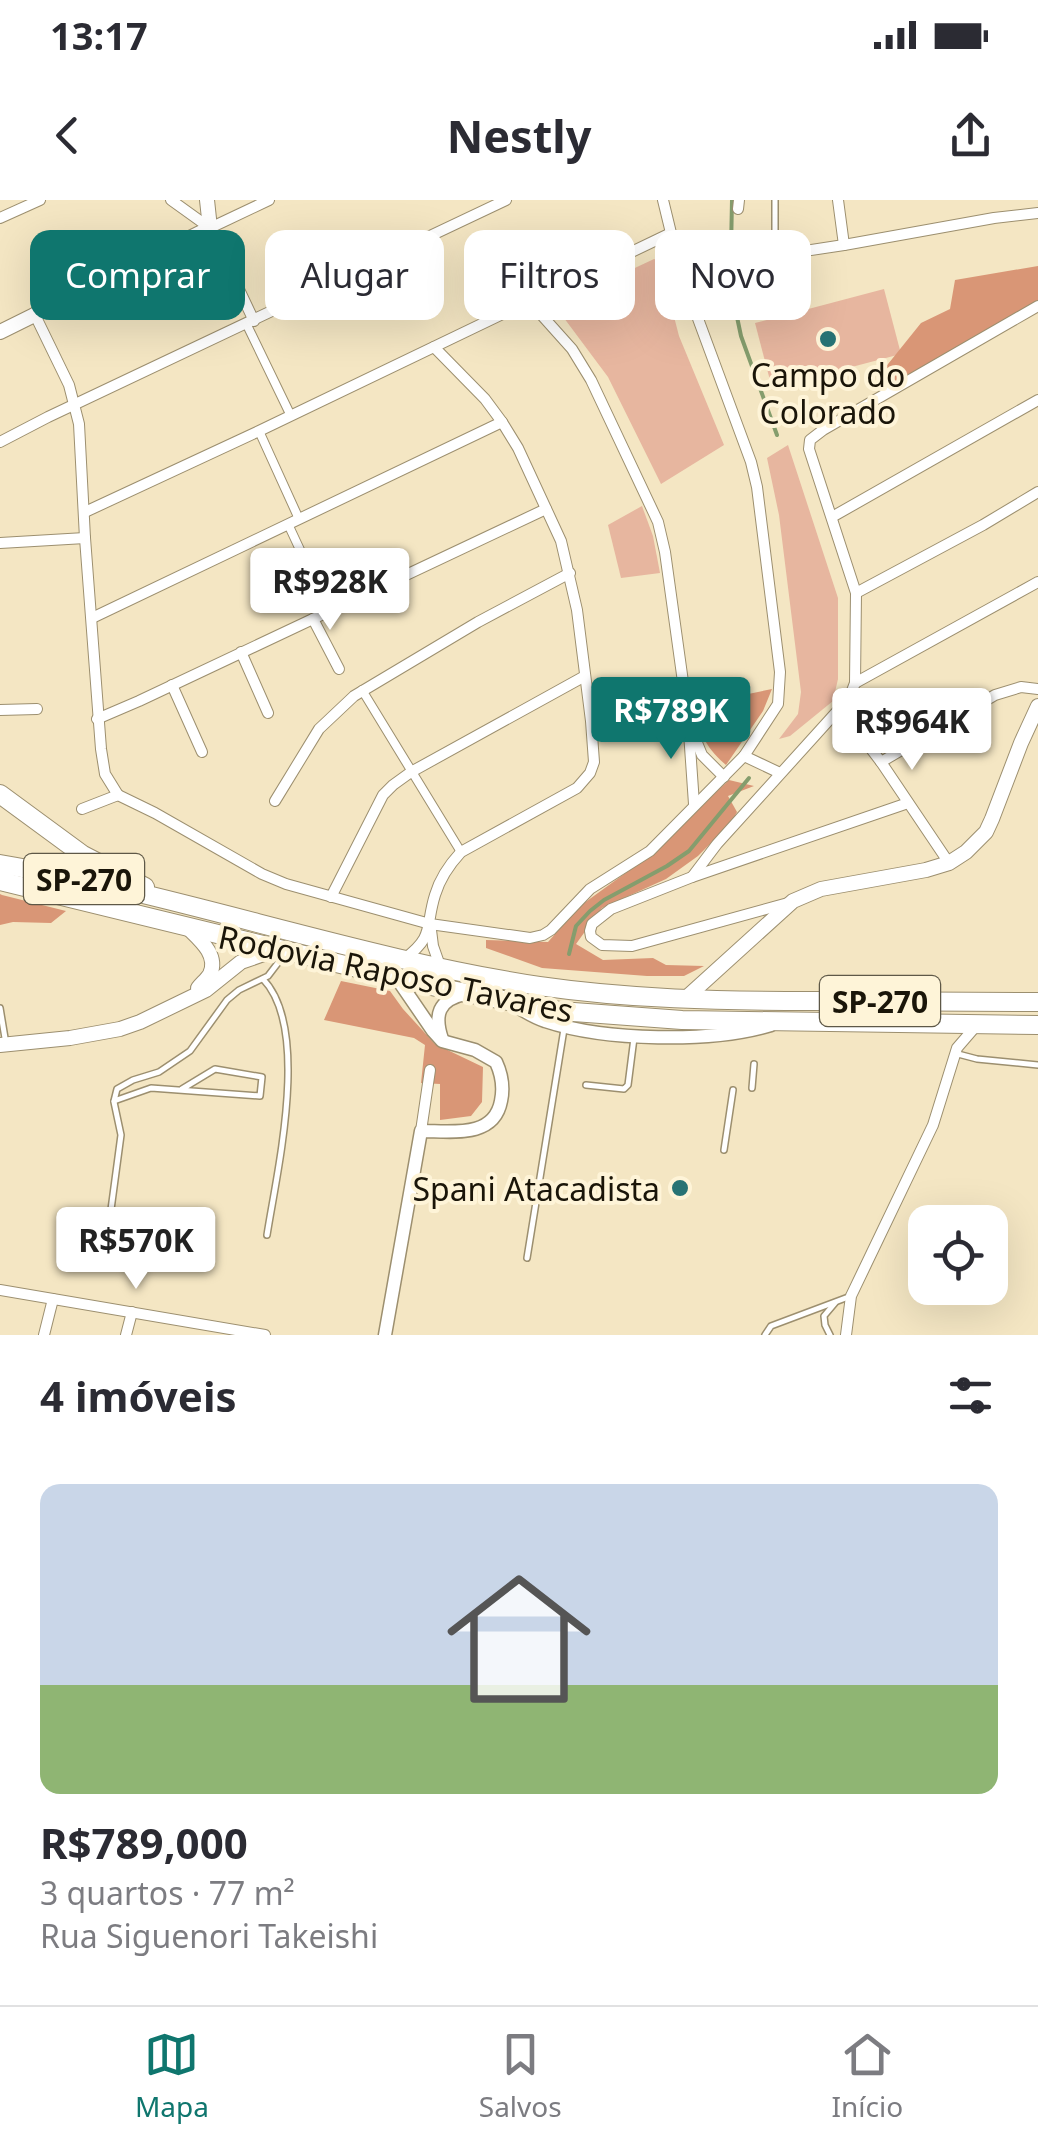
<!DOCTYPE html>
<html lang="pt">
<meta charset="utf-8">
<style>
:root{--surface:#fff;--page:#f2f2f3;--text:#2b2b33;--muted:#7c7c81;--line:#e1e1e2;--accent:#0f766e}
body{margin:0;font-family:"Noto Sans",sans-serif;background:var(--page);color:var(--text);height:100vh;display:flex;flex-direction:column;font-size:38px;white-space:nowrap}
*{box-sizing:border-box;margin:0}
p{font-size:32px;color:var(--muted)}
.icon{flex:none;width:55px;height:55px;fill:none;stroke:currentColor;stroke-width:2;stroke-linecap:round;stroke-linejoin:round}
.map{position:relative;height:1135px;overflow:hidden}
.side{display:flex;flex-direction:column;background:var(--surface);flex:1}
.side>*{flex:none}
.hud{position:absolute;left:30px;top:30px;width:980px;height:90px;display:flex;gap:20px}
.fabs{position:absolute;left:908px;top:1005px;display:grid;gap:20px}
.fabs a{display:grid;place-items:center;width:100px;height:100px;border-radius:20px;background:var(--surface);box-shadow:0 10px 40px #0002;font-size:50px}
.price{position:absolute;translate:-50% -85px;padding:0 22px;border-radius:10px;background:#fff;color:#222;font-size:32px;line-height:65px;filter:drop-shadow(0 2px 5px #0008)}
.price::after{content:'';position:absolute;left:50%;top:60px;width:30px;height:22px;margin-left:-15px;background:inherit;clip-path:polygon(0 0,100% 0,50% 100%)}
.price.selected{background:var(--accent);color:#fff}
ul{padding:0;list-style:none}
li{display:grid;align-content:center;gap:20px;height:530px;padding:0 40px}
li span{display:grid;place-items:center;height:310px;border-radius:20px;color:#555}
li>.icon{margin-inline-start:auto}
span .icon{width:180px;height:180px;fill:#fffc;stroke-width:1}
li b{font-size:42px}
h2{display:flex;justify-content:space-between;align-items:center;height:120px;padding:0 40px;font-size:42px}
.chip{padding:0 35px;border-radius:20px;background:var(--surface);box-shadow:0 10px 40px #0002;font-size:35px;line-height:90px}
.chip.selected{background:var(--accent);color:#fff}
.status{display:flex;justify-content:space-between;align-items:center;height:70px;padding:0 50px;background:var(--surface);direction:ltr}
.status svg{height:28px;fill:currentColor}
header{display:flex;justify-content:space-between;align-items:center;height:130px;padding:0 40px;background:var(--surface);font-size:45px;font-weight:700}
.menu{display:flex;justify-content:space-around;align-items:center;height:140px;border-top:2px solid var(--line);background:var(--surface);font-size:28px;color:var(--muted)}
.menu a{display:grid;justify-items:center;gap:5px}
.menu .selected{color:var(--accent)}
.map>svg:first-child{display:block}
</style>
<div class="status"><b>13:17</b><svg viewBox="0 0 49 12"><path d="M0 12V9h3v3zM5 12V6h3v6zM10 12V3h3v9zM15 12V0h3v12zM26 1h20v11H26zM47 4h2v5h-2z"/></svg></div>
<header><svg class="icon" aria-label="back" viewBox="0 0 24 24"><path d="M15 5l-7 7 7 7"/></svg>Nestly<svg class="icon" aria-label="share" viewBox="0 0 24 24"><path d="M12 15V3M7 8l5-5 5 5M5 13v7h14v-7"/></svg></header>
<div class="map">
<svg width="1038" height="1135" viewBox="0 0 1038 1135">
<rect width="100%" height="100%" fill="#f4e6c3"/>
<g fill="#e7b69f">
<path d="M654 59 660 62 679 136 724 245 661 284 608 177 564 118H561L556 105Z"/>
<path d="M884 89 901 154 772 188 755 123Z"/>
<path d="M788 245 838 398V479L833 501 790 536 779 539 798 514 801 492 779 315 767 258Z"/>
<path d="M642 306 653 336 660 373 621 378 608 325Z"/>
</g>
<g fill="#d99676">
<path d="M1038 66V100L891 186 880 174 921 123 950 109 955 80Z"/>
<path d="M772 489 763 511 726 565C703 545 701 534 695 505Z"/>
<path d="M729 580 754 586 728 596 737 612 731 623 698 656 666 679 602 708 576 744 603 760 653 758 666 765 704 766 684 776H647L542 768 486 748V740L548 742 580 706 638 664Z"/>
<path d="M0 694 2 695 66 711 51 723 13 722 0 725Z"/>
<path d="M341 781 390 791 403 809 435 844 483 867 482 902 471 916 440 920V884L421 883 425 845 414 838 324 820Z"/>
</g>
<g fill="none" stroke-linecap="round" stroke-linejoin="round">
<g stroke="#859d6d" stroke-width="4">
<path d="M731 50 732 0"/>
<path d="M729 79 741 136 777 235"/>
<path d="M569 754 576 726 590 711 604 700 667 666 689 651 749 578"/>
</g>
<defs>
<g id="service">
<path d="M775 0V53"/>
<path d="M263 779C311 829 277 971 267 1035"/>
<path d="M0 808 6 844"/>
<path d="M958 854 977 859 1038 865"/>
<path d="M586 885 624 889 628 885 634 838"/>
<path d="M752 888 754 864"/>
<path d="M182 889 215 869 262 877 260 896 151 888 114 901 117 889 133 880 159 872 190 851 227 800 239 790 268 776 284 755"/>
<path d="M724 950 733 890"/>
<path d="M110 1017 121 935 114 902"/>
<path d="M527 1058 564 829"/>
<path d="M765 1135 771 1126 851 1096"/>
<path d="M830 1135 825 1125 824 1116 835 1103"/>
</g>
<g id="pedestrian">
<path d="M247 125 291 216"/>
<path d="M259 231 299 319"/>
<path d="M288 324 329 412"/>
<path d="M362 490 461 652"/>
</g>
<g id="minor">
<path d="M171 0 210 28 254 121"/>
<path d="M838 0 844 45"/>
<path d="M738 9 739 0"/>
<path d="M0 18 40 0"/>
<path d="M210 28 269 0"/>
<path d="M680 70 844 45 994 18 1038 13"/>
<path d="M529 101 572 149 591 180 658 322 665 352 688 518 694 604"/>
<path d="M34 113 69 185 79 224 85 338 101 549 105 574 118 595"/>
<path d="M0 242 48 217 506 0"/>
<path d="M85 312 259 231 671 33"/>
<path d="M832 317 1038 200"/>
<path d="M0 343 85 338"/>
<path d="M856 393 983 325 1038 292"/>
<path d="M92 418 502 222"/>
<path d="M313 419 339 469"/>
<path d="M241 452 268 513"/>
<path d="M855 483 1038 382"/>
<path d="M172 485 202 552"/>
<path d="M840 508 881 562 949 663"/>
<path d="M0 510 37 509"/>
<path d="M97 519 139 501 546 309"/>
<path d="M693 533 702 555 724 577"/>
<path d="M744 556 780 573"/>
<path d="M881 562 995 495 1021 487 1038 489"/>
<path d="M275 601 319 529 354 496 478 422 570 373"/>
<path d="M82 609 118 595 155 613 262 674 286 684 430 724 530 738 543 735 551 730 590 689 650 651 744 556 778 504 780 472 757 287 751 262 680 70 663 0"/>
<path d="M692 677 717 644 840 508 850 496 855 483 856 393 809 249 810 240 823 230 1038 106"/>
<path d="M331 697 383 595 393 585 411 572 585 476"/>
<path d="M788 703 632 746 602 745 591 737 590 731 592 724 611 709 692 677 908 603"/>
<path d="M431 730 433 746 440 766"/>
<path d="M404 759C435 736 425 727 435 695 440 678 449 665 461 652L577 588 590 573 594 562 591 521 577 410 561 341 518 248 502 222 485 199 434 147"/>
<path d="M421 931 430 870"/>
<path d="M0 1090 265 1135"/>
<path d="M44 1135 53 1099"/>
<path d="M126 1135 132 1112"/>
<path d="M846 1135 851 1096 933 925 957 848 976 826"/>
</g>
<g id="tertiary">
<path d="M517 807C526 812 535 818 545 821 605 841 711 843 771 825"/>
<path d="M442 839C434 815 438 800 465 794"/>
<path d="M385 1135 421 931C450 931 494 939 501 901 504 887 502 875 496 862L475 850 442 841 433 831 396 777"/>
</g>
<g id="secondary">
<path d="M0 132 210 28 207 0"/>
<path d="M188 728C199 739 219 755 210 774 207 779 202 783 198 788"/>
<path d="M686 798 793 701 821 689 926 670 949 663 966 652 986 632 992 619 1021 543 1038 506"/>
<path d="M0 845 70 838 120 829 140 822 206 790 241 762 278 749"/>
</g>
<g id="motorway">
<path d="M0 594 83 655 145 687"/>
<path d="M0 664C182 695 357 758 539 786 629 799 720 801 811 801 887 801 962 802 1038 802"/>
<path d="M0 681 431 786 560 811 682 820 1038 825"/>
</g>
</defs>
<use href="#service" stroke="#9c8f6f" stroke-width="8"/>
<use href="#pedestrian" stroke="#9c8f6f" stroke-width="10"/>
<use href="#minor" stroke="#9c8f6f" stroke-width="12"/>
<use href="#tertiary" stroke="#9c8f6f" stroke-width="15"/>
<use href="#secondary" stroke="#9c8f6f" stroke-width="16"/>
<use href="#motorway" stroke="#9c8f6f" stroke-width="20"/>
<use href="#service" stroke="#fff" stroke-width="5"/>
<use href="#pedestrian" stroke="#fff" stroke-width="8"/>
<use href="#minor" stroke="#fff" stroke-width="10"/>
<use href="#tertiary" stroke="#fff" stroke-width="12"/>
<use href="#secondary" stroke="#fff" stroke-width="14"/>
<use href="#motorway" stroke="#fff" stroke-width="18"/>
</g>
<g fill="#287374" stroke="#fef4d8" stroke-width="4">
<circle cx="828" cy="139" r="10"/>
<circle cx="680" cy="988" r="10"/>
</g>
<g text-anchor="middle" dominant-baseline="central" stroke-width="8" stroke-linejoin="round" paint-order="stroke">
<g fill="#fef4d8" stroke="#5e5847" stroke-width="2.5">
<rect x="24" y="654" width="120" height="50" rx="8"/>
<rect x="820" y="776" width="120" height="50" rx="8"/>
</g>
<g font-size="30" font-weight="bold" fill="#1a1509">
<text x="84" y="679">SP-270</text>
<text x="880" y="801">SP-270</text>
</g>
<g font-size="32" fill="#1a1509" stroke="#fef4d8">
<text x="828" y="174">Campo do<tspan x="828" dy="37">Colorado</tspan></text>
<text x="660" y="988" text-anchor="end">Spani Atacadista</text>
</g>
<g font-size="32" fill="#1a1509" stroke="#fef4d8">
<text transform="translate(396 773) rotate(12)">Rodovia Raposo Tavares</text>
</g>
</g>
</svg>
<div class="fabs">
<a><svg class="icon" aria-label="locate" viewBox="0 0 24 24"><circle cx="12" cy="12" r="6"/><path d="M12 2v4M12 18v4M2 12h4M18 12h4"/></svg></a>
</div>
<b class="price" style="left:330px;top:433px">R$928K</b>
<b class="price selected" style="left:671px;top:562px">R$789K</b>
<b class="price" style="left:912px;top:573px">R$964K</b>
<b class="price" style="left:136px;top:1092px">R$570K</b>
<div class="hud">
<a class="chip selected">Comprar</a>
<a class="chip">Alugar</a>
<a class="chip">Filtros</a>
<a class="chip">Novo</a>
</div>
</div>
<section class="side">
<h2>4 imóveis<svg class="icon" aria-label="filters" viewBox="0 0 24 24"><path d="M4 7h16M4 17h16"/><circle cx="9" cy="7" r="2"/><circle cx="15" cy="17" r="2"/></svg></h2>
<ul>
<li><span style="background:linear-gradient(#c9d6e8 65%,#8fb573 0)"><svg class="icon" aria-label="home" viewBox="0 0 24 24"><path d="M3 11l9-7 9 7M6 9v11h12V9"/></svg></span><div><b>R$789,000</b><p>3 quartos · 77 m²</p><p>Rua Siguenori Takeishi</p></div></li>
</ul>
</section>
<nav class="menu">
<a class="selected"><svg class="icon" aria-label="map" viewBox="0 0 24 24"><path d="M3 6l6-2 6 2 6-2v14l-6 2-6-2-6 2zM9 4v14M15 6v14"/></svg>Mapa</a>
<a><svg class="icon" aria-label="saved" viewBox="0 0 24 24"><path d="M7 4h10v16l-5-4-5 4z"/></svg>Salvos</a>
<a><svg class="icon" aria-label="home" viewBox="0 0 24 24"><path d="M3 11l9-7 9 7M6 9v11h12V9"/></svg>Início</a>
</nav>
